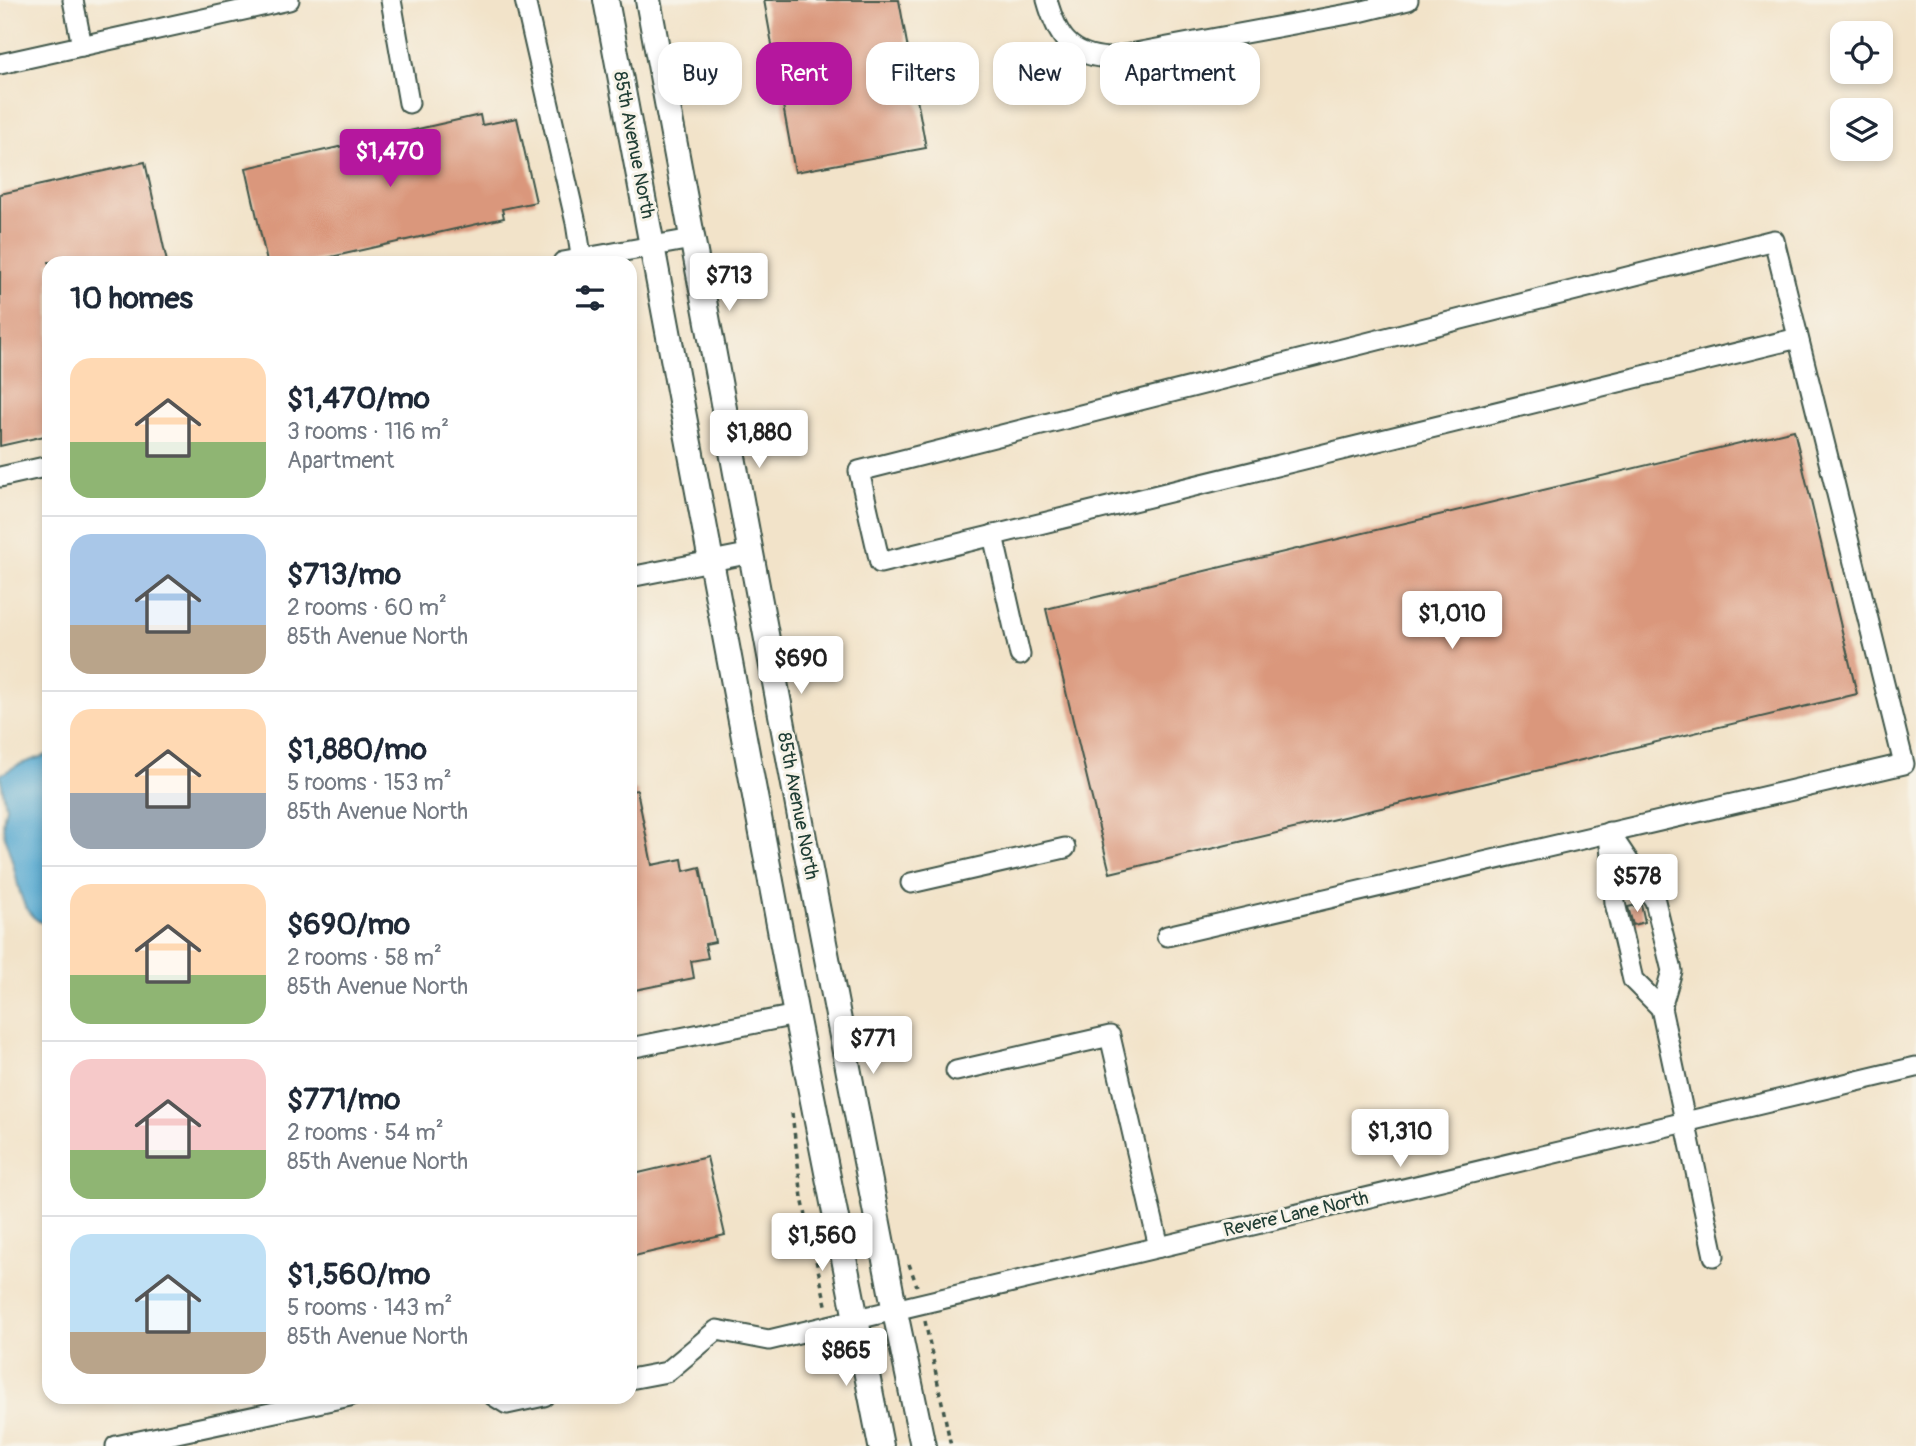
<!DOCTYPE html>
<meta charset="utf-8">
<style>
:root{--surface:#fff;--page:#f6f6f7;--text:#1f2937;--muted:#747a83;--line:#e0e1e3;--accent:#b5179e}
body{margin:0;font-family:Pangolin,sans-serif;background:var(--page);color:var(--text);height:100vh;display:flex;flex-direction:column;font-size:26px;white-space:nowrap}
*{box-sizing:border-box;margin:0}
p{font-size:23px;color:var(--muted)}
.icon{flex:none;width:38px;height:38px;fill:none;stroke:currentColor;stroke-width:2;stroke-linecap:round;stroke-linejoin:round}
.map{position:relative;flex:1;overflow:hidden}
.panel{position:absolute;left:42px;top:256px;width:595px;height:1148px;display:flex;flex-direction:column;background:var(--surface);border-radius:21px;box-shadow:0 4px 10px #0003}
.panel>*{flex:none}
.banner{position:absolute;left:658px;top:42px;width:665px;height:63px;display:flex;gap:14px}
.buttons{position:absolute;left:1830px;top:21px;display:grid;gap:14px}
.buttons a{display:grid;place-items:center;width:63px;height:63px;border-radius:14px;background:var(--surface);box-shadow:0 4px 10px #0003;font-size:35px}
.price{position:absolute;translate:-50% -60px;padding:0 16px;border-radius:7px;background:#fff;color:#222;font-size:23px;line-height:46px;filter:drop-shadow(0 2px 4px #0008)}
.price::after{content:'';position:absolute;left:50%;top:42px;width:21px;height:16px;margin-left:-10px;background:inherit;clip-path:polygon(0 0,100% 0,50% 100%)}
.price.current{background:var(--accent);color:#fff}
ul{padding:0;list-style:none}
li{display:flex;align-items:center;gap:21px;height:175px;padding:0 28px}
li+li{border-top:2px solid var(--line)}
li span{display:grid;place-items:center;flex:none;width:196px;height:140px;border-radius:21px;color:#555}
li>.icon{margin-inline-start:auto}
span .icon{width:84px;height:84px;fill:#fffc;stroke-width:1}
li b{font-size:30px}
h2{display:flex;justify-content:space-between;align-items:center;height:84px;padding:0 28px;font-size:30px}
.tag{padding:0 24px;border-radius:21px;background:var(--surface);box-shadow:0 4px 10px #0003;font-size:24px;line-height:63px}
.tag.current{background:var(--accent);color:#fff}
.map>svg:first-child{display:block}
</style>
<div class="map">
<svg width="1916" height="1446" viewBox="0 0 1916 1446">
<rect width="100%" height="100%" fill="#f7f3e8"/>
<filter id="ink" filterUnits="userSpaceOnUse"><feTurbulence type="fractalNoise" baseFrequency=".0143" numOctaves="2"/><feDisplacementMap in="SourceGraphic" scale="14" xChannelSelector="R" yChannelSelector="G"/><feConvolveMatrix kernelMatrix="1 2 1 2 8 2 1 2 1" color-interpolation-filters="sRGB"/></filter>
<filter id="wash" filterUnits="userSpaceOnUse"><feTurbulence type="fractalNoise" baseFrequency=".00686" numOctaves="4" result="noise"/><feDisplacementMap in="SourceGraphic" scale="28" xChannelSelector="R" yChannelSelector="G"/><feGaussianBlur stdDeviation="1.57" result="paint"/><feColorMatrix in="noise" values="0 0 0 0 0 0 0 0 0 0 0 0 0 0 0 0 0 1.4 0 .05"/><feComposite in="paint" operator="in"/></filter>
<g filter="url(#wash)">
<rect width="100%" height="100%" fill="#f2e3c9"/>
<path fill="#54a8d0" stroke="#3a7282" stroke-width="2" d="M49 754V925C18 918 19 881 11 857 5 837 0 829 6 807L0 775 18 765Z"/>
<g id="blocks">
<g fill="#da977c">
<path d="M764 0H899L926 148 795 172Z"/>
<path d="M480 115 482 125 517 118 536 202 502 209 504 218 309 262H267L246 168Z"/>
<path d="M145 162 167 262H49V435L0 446V194Z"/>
<path d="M1794 430 1857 694 1110 873 1046 609Z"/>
<path d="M637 790 652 865 682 859 684 871 700 867 715 942 705 944 708 958 691 961 694 978 630 991V791Z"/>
<path d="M1641 904 1645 922 1633 925 1628 907Z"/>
<path d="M707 1157 725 1235 630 1257V1175Z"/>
</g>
</g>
</g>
<g filter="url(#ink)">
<use href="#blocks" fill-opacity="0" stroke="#3f564a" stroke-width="2"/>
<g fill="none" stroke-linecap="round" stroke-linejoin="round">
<defs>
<g id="minor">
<path d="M73 0 82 46"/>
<path d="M391 0 409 103"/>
<path d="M525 0 576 223 582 262"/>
<path d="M1047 0C1057 36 1069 55 1108 58L1359 12 1408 0"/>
<path d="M0 64 289 0"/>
<path d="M563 262 692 239"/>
<path d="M0 477 49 466"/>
<path d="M993 535 1020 655"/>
<path d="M630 577 752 553"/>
<path d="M1609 832 1655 901 1672 971 1661 1008 1714 1256"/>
<path d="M1609 834 1615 903 1633 980 1661 1008"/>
<path d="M911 883 1065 848"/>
<path d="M1167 936 1904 764 1774 240 859 471 880 563 1798 338"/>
<path d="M630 1048 796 1015"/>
<path d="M956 1071 1110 1036 1159 1247"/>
<path d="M630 1379 667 1372 717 1330 769 1340 1916 1067"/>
<path d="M494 1396 507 1404 544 1396"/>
<path d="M116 1446 350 1396"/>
</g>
<g id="major">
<path d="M606 0 796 1015 881 1446"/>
<path d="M648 0 806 849 895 1312 923 1446"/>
</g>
</defs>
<use href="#minor" stroke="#3f564a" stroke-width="23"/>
<use href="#major" stroke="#3f564a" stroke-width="28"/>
<g stroke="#3f564a" stroke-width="3.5" stroke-dasharray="5 5" stroke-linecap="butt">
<path d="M792 1113 802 1198 827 1309"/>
<path d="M909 1264 917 1286"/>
<path d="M925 1321 951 1446"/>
</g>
<use href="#minor" stroke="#fff" stroke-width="19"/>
<use href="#major" stroke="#fff" stroke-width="24"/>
</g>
</g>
<g text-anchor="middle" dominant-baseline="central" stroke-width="6" stroke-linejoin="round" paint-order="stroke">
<g font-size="19" fill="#1f3d34" stroke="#f7f3e8">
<text transform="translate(634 145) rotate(79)">85th Avenue North</text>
<text transform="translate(798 806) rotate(79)">85th Avenue North</text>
<text transform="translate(1296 1214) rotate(-13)">Revere Lane North</text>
</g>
</g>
</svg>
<div class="buttons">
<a><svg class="icon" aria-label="locate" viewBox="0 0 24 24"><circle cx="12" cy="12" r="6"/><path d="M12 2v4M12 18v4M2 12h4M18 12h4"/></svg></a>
<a><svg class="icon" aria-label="layers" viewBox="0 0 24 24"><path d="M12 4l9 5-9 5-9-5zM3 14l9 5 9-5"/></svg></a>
</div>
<b class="price current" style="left:390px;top:189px">$1,470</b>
<b class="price" style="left:729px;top:313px">$713</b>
<b class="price" style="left:759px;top:470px">$1,880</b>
<b class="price" style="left:1452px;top:651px">$1,010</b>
<b class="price" style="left:801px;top:696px">$690</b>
<b class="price" style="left:1637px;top:914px">$578</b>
<b class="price" style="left:873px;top:1076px">$771</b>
<b class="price" style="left:1400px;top:1169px">$1,310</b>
<b class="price" style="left:822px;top:1273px">$1,560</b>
<b class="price" style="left:846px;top:1388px">$865</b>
<div class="banner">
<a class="tag">Buy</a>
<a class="tag current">Rent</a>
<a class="tag">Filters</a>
<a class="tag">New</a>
<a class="tag">Apartment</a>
</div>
<section class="panel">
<h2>10 homes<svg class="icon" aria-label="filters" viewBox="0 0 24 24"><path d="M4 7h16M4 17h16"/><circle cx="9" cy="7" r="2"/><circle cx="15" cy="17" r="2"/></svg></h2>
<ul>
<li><span style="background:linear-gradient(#ffd9b3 60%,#8fb573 0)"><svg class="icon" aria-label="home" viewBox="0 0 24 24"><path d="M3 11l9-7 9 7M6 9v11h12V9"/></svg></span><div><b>$1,470/mo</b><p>3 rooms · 116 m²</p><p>Apartment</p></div></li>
<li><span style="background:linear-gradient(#a9c7e8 65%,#b9a48a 0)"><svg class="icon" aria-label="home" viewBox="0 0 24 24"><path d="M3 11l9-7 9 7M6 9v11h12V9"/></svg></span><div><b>$713/mo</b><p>2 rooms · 60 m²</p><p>85th Avenue North</p></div></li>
<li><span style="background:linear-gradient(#ffd9b3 60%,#9aa5b1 0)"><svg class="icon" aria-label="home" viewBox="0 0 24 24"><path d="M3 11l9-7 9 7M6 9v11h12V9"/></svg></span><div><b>$1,880/mo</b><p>5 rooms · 153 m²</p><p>85th Avenue North</p></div></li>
<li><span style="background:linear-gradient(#ffd9b3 65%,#8fb573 0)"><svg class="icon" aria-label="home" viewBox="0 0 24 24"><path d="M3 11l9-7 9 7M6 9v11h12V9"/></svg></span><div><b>$690/mo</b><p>2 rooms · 58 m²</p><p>85th Avenue North</p></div></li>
<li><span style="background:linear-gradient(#f6c9c9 65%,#8fb573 0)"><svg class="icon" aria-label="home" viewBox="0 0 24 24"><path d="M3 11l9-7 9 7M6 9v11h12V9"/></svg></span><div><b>$771/mo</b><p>2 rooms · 54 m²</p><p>85th Avenue North</p></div></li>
<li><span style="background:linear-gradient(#bfe0f5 70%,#b9a48a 0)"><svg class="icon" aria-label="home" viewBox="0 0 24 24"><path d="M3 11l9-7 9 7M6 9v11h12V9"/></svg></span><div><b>$1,560/mo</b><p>5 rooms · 143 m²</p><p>85th Avenue North</p></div></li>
</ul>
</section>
</div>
